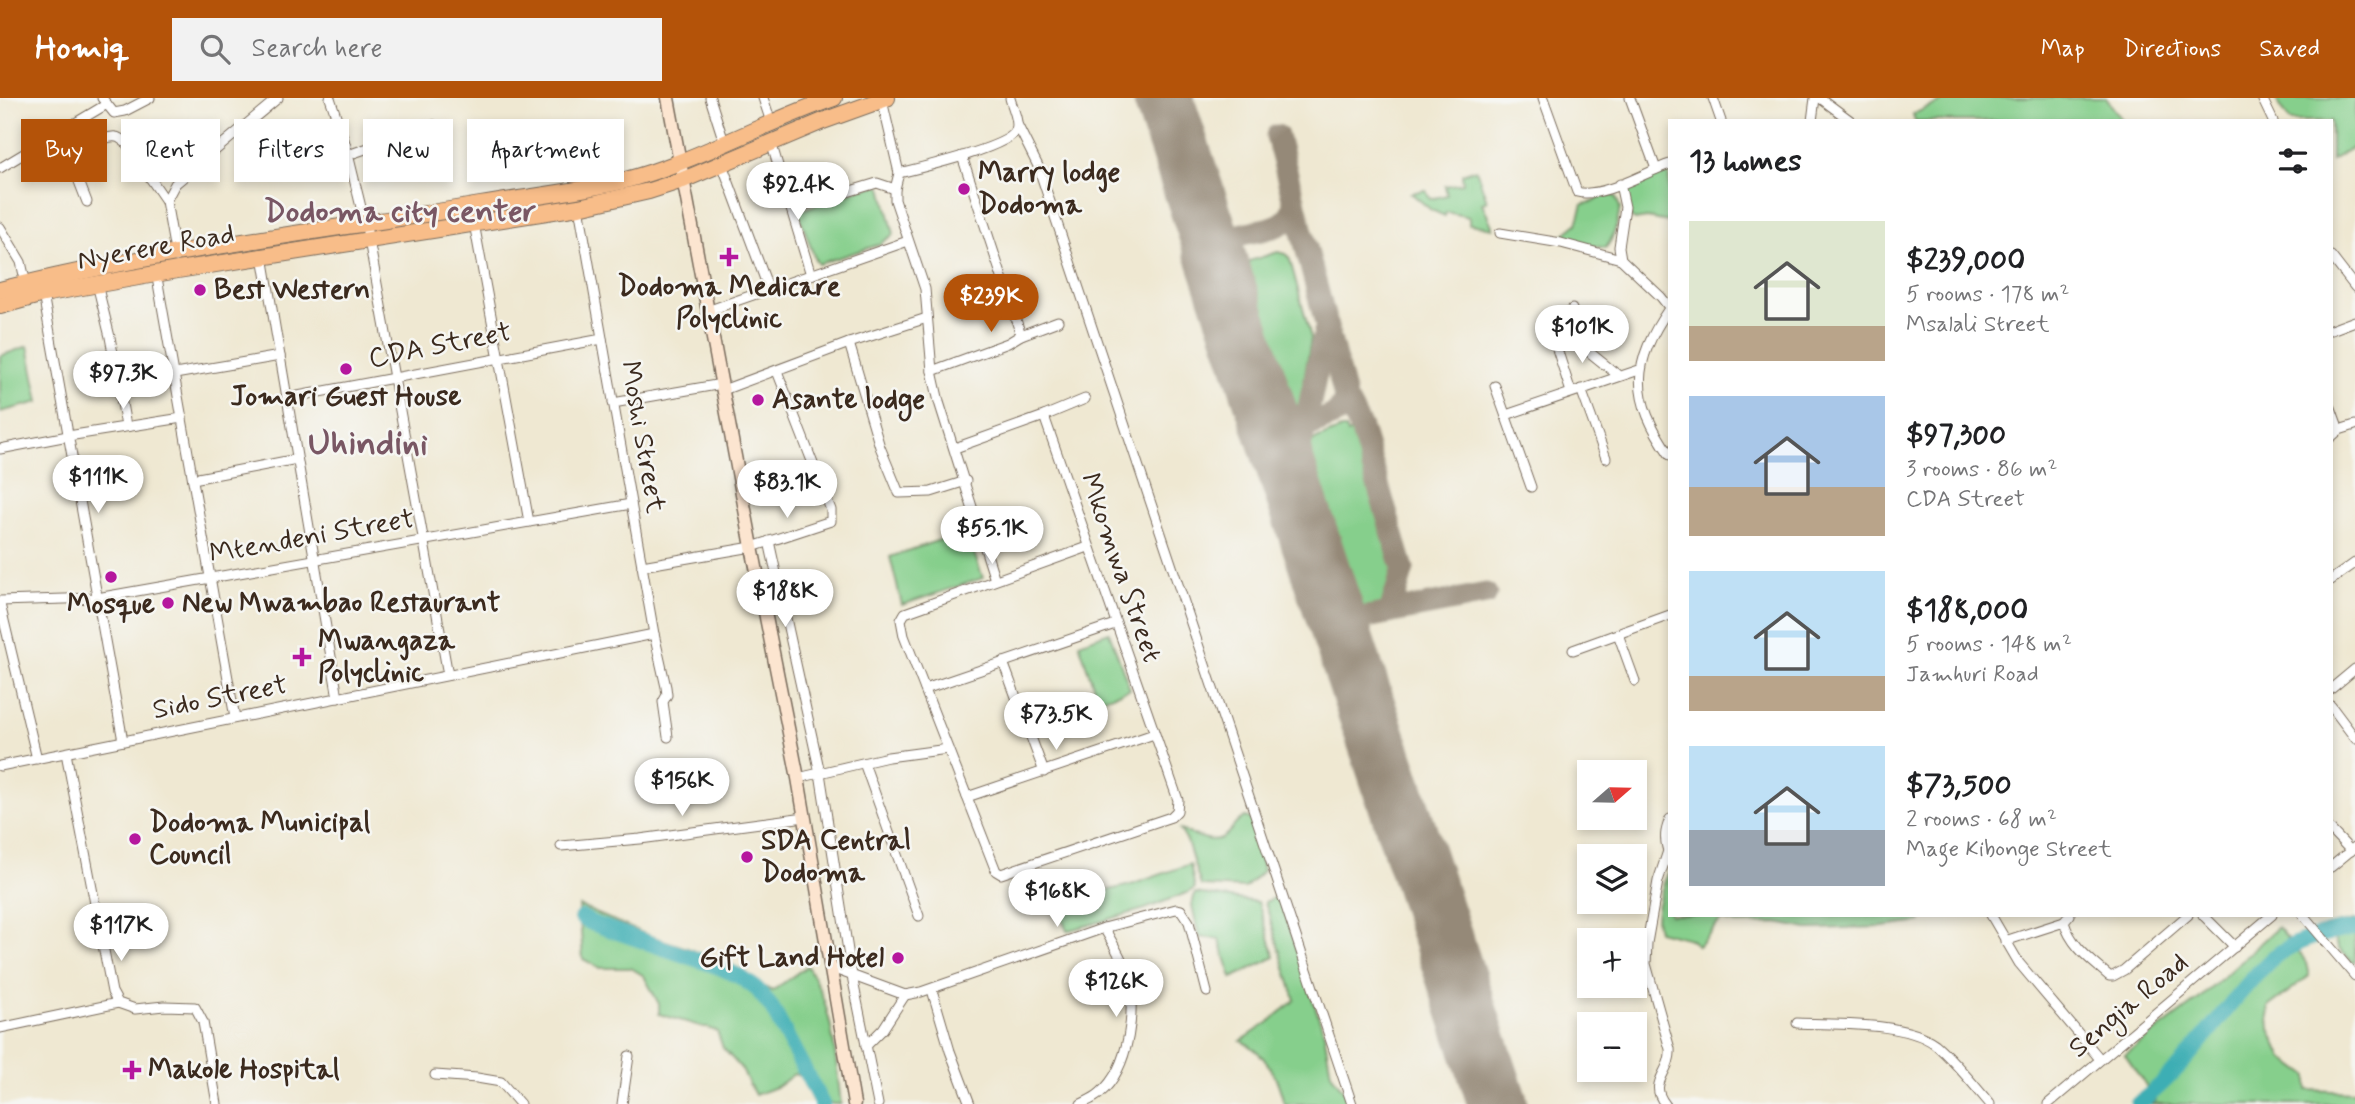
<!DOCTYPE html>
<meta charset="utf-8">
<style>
:root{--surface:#fff;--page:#f2f2f2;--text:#202124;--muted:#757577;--accent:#b45309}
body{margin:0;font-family:Mynerve,sans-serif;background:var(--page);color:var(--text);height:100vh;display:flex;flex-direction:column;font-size:26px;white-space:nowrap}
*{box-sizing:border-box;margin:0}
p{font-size:23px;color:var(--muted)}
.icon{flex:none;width:38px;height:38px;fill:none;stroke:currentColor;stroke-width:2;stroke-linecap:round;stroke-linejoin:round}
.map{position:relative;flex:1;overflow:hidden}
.panel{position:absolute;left:1668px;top:21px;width:665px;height:798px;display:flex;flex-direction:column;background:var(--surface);border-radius:0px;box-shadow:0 4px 10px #0003}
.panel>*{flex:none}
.hud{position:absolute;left:21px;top:21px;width:665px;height:63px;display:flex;gap:14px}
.needle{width:46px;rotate:70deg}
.fabs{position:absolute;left:1577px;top:662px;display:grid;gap:14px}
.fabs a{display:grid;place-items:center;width:70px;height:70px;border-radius:0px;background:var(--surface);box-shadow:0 4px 10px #0003;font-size:35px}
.price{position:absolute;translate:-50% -60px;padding:0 16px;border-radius:24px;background:#fff;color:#222;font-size:23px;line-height:46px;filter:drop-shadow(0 2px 4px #0008)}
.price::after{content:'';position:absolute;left:50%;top:42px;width:21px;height:16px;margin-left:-10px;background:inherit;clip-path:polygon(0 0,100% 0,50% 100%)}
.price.active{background:var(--accent);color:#fff}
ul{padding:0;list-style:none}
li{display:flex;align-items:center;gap:21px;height:175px;padding:0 21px}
li span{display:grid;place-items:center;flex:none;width:196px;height:140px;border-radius:0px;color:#555}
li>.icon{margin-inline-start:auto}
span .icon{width:84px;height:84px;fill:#fffc;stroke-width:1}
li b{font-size:30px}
h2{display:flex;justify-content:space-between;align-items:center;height:84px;padding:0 21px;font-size:30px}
.chip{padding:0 24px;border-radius:0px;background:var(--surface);box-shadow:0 4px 10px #0003;font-size:24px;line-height:63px}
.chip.active{background:var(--accent);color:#fff}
header{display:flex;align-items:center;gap:42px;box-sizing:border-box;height:98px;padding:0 35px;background:var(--accent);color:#fff}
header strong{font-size:33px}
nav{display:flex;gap:38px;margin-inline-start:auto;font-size:24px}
.search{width:490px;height:63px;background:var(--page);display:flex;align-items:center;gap:18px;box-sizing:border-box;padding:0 24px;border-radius:0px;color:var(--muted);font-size:26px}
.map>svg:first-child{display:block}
</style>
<header>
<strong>Homiq</strong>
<div class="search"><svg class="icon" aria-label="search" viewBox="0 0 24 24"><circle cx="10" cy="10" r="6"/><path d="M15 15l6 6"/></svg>Search here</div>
<nav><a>Map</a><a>Directions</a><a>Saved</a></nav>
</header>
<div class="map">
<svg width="2355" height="1006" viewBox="0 0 2355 1006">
<rect width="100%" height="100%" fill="#f6f6f2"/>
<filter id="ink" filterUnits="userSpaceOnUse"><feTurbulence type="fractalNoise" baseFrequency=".0143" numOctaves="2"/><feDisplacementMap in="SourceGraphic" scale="14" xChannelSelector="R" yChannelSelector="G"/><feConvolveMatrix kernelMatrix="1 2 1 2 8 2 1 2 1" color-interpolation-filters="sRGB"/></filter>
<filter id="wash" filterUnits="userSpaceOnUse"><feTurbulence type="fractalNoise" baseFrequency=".00686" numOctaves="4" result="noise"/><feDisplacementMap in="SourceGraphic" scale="28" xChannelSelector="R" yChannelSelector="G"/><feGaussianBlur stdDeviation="1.57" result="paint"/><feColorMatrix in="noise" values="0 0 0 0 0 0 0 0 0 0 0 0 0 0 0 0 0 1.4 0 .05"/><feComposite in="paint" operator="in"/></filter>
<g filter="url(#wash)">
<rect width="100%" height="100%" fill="#efe8d2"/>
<g fill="#86cf8c" stroke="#607c55" stroke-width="2">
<path d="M1950 0H2106L2123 23H1915L1913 16Z"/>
<path d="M2275 0H2355V48L2331 62V23H2290Z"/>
<path d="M1476 71 1487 103 1482 105 1493 130 1469 126V119L1446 114 1445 118 1431 112 1411 95 1426 92 1430 101 1447 97 1445 88 1463 85 1462 76Z"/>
<path d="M1669 71V124L1647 120 1635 122 1626 116V91L1651 78Z"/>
<path d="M878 88 882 89 894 136 878 147 818 166 815 161 798 113 860 91Z"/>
<path d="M1607 95 1616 99 1620 110C1618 124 1614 139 1606 150L1568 144 1562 138 1577 126 1583 106 1593 104Z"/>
<path d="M1278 154 1286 156 1290 162 1311 240 1300 307 1292 310 1287 309 1243 174 1249 163Z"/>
<path d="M28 248 39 304 0 314V258Z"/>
<path d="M1341 331H1346L1348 336 1355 333 1396 476 1384 509C1373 512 1361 516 1353 506L1310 376V346L1317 341Z"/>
<path d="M966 433 983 480 902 507 890 459Z"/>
<path d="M1109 534 1130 591 1098 602 1079 545Z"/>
<path d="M1245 719 1251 721 1256 733 1263 773 1245 790 1201 788 1187 743 1180 732C1195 736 1215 750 1228 735 1234 729 1236 723 1245 719Z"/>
<path d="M1190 766 1195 790 1189 794 1145 811 1067 833 1061 819V805L1086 803 1109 792 1131 787Z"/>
<path d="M1669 771 1670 817H1921V824L1882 829 1808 831 1777 825 1736 826 1721 822 1698 848 1690 841 1658 833C1652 814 1663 789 1669 771Z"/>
<path d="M1195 795 1258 804 1275 859 1232 880 1219 841 1199 839 1192 807Z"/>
<path d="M1278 798 1324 935 1331 975 1344 994 1348 1006H1284C1279 981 1265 953 1241 943L1269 924 1295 902 1265 804Z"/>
<path d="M579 808 647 837 693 852 772 893 807 868C834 907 835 960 841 1006H818L803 979 794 976 778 988 755 997 741 970 723 950 717 933 659 916V906L644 878 631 870H600L583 861Z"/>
<path d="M2355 822V864L2353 865 2339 851 2327 828Z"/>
<path d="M2278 829 2305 861 2309 878 2268 909 2270 931 2283 960 2308 978V992L2355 994V1006H2151L2156 1003 2125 957 2199 901Z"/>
</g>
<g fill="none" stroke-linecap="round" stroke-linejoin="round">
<g stroke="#3daeb4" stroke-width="16">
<path d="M582 820 594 826 719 869 739 878 757 891 772 910 822 1006"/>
<path d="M2138 1006C2174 979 2202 942 2230 907 2244 890 2258 873 2274 859 2296 841 2328 834 2355 830"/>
</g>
<g stroke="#958978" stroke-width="23">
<path d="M1277 38 1346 302 1361 330 1403 471 1390 514"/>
<path d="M1217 163C1218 157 1218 151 1222 146 1240 126 1295 142 1294 101"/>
<path d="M1281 353 1288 337 1338 315 1345 302 1344 294"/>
<path d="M1295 396V374L1325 234"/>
<path d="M1336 525 1486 496"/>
</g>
<path stroke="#958978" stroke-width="60" d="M1163 0 1498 1006"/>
</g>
</g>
<g filter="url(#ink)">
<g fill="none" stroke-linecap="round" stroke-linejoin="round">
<defs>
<g id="minor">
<path d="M102 0 114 15 125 13 150 0"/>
<path d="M330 0 346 48 369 142 448 577"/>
<path d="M710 0 724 44"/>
<path d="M763 0 771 24"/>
<path d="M1543 0 1577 94C1602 101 1645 74 1670 66"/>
<path d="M1630 0 1656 71"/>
<path d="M1713 0 1721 23"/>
<path d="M1820 0 1851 23"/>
<path d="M2262 0 2273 23"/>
<path d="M882 2 899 75 895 91V102L925 191 932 273 939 304 995 482"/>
<path d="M1812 23 1815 0"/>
<path d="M1018 28 1038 68 1352 1006"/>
<path d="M771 44 791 111 877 85 895 91"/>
<path d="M348 57 434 27"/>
<path d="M962 58 1021 237"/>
<path d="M722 66 769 192"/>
<path d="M0 70 107 6"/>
<path d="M899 75C919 70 1010 49 1016 32 1020 24 1012 9 1010 0"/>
<path d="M1620 86 1625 109 1619 149 1621 161 1661 199 1669 209"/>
<path d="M166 103 175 86 278 0"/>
<path d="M87 104 73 68C78 58 103 37 116 39 119 39 123 43 126 45L166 103 176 159"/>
<path d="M579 109 654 536 666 589 667 597 663 604 668 639"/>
<path d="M791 111 811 177"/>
<path d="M474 125 529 424"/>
<path d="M0 129 21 164 26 186"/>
<path d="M1500 135 1561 145 1621 161"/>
<path d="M263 158 338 600"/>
<path d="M2331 158 2355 189"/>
<path d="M156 174 235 620"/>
<path d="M97 186 110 239 126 328"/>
<path d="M43 196 123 643"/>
<path d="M1670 209C1631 266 1630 300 1670 357"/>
<path d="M707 213 908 143"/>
<path d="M2331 232 2355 223"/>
<path d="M1563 233 1619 278"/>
<path d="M849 245 880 349 899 395 931 394 966 383"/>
<path d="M932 273 1008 245 1021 237 1058 223"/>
<path d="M175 276 280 258"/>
<path d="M1495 288 1531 389"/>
<path d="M1581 291 1606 360"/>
<path d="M723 292 849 245 927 220"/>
<path d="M1571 294 1557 251 1572 211"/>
<path d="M287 300 602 241"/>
<path d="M613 305 722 286"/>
<path d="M2331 310 2339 332"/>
<path d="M1506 317 1639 272"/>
<path d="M1044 318 1178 702 1177 713 1171 719 1001 776 996 773 904 538 901 522 905 515 1088 449"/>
<path d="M2331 339 2339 332 2355 327"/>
<path d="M955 350 1044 318 1085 301"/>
<path d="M0 351 68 338 182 320"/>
<path d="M193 381 297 361"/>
<path d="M769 443 820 675 852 878 878 1006"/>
<path d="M642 468 752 449 831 423V412L777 273"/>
<path d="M2331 482 2355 465"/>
<path d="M0 503 97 500 631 406"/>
<path d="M0 506 37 661"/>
<path d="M1618 536 1635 583"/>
<path d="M1573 552 1670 517"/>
<path d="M1003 564 1044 674"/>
<path d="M925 591 1115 526"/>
<path d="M2331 591 2355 571"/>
<path d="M2331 608 2355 640"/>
<path d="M66 655 112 894 118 905 135 911 164 908 195 909 203 924 217 1006"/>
<path d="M864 665 919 818"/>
<path d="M0 668 654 536"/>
<path d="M798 680 888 659 948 651"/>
<path d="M967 699 1154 636"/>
<path d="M2331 732 2351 753"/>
<path d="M561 748 640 741 805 719"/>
<path d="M1668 753C1664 740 1665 733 1670 721"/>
<path d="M2331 769 2355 749"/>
<path d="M1991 817 2019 865 2100 961"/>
<path d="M2070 817 2064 824C2071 848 2090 861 2109 878H2113L2124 872 2188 817"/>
<path d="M2203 817 2235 849"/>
<path d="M2303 817 2355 878"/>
<path d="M2005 843 2064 824"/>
<path d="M829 869 905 897 921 894 1104 830 1176 811 1181 812 1189 824 1207 894"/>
<path d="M932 892 950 953 970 1006"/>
<path d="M1797 925C1835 927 1904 923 1935 946 1953 961 1975 988 1990 1006"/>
<path d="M0 930 118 905"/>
<path d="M866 948 883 931 905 897"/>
<path d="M435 977 477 980 501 984 520 1006"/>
<path d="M622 1006 629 958"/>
<path d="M1081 1006C1087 1003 1095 1000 1100 995 1129 971 1138 908 1126 873 1121 858 1112 844 1104 830"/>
<path d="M1665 1006C1647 984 1672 974 1670 951L1646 866 1647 845 1658 783 1668 753"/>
<path d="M2048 1006 2272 817"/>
</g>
<path id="secondary" d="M668 0 752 449 798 680 854 1006"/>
<g id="trunk">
<path d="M0 192C157 152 320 134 480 107 527 99 576 94 622 83 695 64 762 25 834 0"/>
<path d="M0 208 43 196 178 172 579 109 649 93 683 82 823 23 887 0"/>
</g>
</defs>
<use href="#minor" stroke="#7a6c5d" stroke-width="11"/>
<use href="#secondary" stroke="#7a6c5d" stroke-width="15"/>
<use href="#trunk" stroke="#7a6c5d" stroke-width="18"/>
<use href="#minor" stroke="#fff" stroke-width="9"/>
<use href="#secondary" stroke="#fce5d0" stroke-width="12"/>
<use href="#trunk" stroke="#f8bd89" stroke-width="16"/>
</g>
</g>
<g fill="#b5179e" stroke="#f6f6f2" stroke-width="2.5">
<circle cx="964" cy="91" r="7"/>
<path d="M725.5 148.5h7v7h7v7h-7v7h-7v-7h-7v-7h7z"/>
<circle cx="200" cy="192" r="7"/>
<circle cx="346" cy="271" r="7"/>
<circle cx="758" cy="302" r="7"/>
<circle cx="111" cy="479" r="7"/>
<circle cx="168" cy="505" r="7"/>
<path d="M298.5 548.5h7v7h7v7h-7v7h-7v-7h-7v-7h7z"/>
<circle cx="135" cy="741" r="7"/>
<circle cx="747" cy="759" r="7"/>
<circle cx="898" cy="860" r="7"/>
<path d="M128.5 961.5h7v7h7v7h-7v7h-7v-7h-7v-7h7z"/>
</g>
<g text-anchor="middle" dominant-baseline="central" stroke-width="5" stroke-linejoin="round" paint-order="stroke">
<g font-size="28" font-weight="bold" fill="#3b2a1e" stroke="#f6f6f2" text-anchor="start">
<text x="978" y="75">Marry lodge<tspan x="978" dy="32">Dodoma</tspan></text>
<text x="729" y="189" text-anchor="middle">Dodoma Medicare<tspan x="729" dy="32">Polyclinic</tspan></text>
<text x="214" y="192">Best Western</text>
<text x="346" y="299" text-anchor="middle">Jomari Guest House</text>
<text x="772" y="302">Asante lodge</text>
<text x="182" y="505">New Mwambao Restaurant</text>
<text x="111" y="507" text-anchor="middle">Mosque</text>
<text x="318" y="543">Mwangaza<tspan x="318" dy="32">Polyclinic</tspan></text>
<text x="149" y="725">Dodoma Municipal<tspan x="149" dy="32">Council</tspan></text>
<text x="761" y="743">SDA Central<tspan x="761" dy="32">Dodoma</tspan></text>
<text x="884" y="860" text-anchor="end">Gift Land Hotel</text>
<text x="148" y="972">Makole Hospital</text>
</g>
<g font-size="28" fill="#3b2a1e" stroke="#f6f6f2">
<text transform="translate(156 150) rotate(-10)">Nyerere Road</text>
<text transform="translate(440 248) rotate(-11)">CDA Street</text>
<text transform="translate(642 339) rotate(80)">Moshi Street</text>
<text transform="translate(312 439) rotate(-10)">Mtendeni Street</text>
<text transform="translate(1120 470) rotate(71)">Mkomwa Street</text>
<text transform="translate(220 600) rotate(-11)">Sido Street</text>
<text transform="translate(2129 908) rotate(-40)">Sengia Road</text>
</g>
<g font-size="32" font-weight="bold" fill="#795764" stroke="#f6f6f2">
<text x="400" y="114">Dodoma city center</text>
</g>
<g font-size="35" font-weight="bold" fill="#795764" stroke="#f6f6f2">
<text x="368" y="346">Uhindini</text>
</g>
</g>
</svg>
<div class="fabs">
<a><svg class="needle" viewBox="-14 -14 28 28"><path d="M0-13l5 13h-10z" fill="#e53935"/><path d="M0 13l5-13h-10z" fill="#757577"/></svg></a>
<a><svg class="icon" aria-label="layers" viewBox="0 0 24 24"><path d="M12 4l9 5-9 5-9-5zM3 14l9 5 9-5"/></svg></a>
<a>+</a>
<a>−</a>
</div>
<b class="price" style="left:798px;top:124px">$92.4K</b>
<b class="price active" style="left:991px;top:236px">$239K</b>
<b class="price" style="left:1582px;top:267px">$101K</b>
<b class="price" style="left:123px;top:313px">$97.3K</b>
<b class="price" style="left:98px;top:417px">$111K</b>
<b class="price" style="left:787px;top:422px">$83.1K</b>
<b class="price" style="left:992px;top:468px">$55.1K</b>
<b class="price" style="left:785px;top:531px">$188K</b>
<b class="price" style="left:1056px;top:654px">$73.5K</b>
<b class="price" style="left:682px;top:720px">$156K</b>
<b class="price" style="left:1057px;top:831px">$168K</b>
<b class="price" style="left:121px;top:865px">$117K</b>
<b class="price" style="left:1116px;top:921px">$126K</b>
<div class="hud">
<a class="chip active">Buy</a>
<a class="chip">Rent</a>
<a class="chip">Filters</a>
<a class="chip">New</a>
<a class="chip">Apartment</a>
</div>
<section class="panel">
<h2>13 homes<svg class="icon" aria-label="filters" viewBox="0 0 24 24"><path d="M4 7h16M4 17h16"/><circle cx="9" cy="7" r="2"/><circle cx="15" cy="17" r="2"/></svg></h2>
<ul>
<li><span style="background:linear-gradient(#dfe7d0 75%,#b9a48a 0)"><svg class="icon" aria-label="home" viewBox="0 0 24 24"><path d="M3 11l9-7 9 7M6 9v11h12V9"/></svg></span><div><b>$239,000</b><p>5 rooms · 178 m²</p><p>Msalali Street</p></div></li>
<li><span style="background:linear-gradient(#a9c7e8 65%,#b9a48a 0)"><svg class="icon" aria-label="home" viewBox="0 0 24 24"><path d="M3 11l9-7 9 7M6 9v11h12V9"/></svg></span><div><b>$97,300</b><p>3 rooms · 86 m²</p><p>CDA Street</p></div></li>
<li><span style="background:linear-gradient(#bfe0f5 75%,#b9a48a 0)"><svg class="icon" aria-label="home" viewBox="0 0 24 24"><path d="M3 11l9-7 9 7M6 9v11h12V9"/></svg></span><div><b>$188,000</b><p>5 rooms · 148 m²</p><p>Jamhuri Road</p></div></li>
<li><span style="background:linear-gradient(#bfe0f5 60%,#9aa5b1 0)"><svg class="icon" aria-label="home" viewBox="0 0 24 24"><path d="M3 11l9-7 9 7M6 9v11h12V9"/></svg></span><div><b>$73,500</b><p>2 rooms · 68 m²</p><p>Mage Kibonge Street</p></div></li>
</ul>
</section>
</div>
